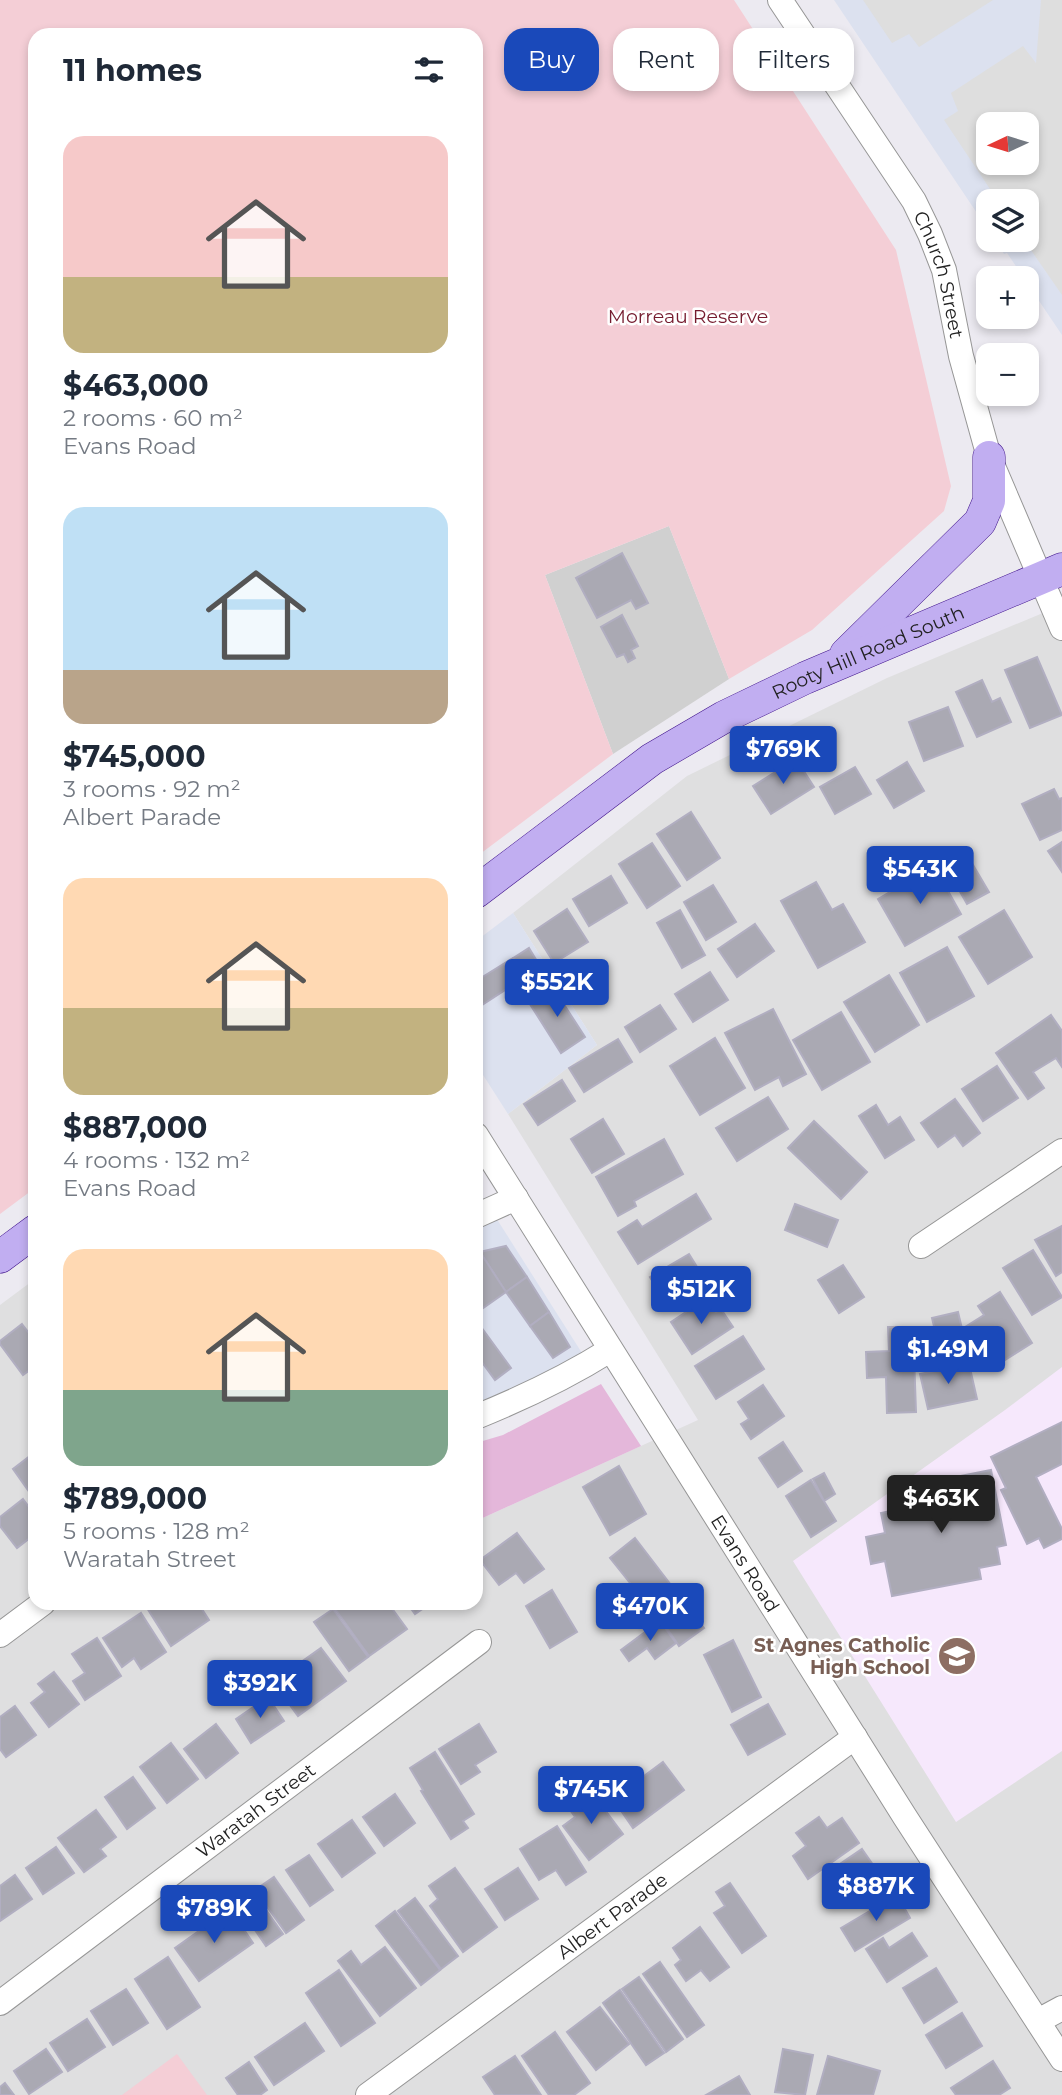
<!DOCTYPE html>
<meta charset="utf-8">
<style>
:root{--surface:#fff;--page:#f6f6f7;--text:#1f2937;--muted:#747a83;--accent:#1a49ba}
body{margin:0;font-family:Montserrat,sans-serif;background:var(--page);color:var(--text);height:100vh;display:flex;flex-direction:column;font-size:26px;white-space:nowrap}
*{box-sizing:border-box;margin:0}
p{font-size:23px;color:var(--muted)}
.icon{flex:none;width:38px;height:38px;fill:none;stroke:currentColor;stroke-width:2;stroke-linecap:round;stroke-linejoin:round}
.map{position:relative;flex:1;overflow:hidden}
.details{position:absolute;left:28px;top:28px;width:455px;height:1582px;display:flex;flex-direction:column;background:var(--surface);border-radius:21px;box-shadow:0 4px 10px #0003}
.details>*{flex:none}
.top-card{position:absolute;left:504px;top:28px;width:452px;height:63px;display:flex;gap:14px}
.needle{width:46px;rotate:266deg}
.fabs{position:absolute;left:976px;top:112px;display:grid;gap:14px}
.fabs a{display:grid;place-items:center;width:63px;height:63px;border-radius:14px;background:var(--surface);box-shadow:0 4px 10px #0003;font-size:35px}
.price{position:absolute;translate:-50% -60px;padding:0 16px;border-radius:7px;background:var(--accent);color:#fff;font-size:23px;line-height:46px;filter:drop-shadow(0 2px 4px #0008)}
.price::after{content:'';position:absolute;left:50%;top:42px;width:21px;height:16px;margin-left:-10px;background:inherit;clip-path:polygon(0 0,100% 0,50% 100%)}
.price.active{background:#222;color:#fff}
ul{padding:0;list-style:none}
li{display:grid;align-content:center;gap:14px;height:371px;padding:0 35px}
li span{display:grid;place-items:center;height:217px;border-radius:21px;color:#555}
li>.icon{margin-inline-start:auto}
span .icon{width:126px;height:126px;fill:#fffc;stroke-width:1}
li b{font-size:30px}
h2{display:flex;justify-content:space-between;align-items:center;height:84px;padding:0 35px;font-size:30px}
.chip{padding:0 24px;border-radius:21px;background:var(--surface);box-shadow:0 4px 10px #0003;font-size:24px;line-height:63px}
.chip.active{background:var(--accent);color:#fff}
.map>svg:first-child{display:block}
</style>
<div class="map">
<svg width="1062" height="2095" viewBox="0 0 1062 2095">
<rect width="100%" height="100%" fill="#eceaf1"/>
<path fill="#dfdfe0" d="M1062 605V2095H0V1305L35 1279V1603H476V1521L698 1420 508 1114 597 1045 513 913 687 776 887 678Z"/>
<g fill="#dce1ef" fill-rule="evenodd">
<path d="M834 0H1062V335L1027 283V278H1024L1007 253 1004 254 995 240H1027V201H989V231ZM989 124H1027V163H989Z"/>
<path d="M513 913 597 1045 508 1114 476 1064V941Z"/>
<path d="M491 1210 589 1364 476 1417V1216Z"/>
</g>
<path fill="#f6e8fc" d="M1062 1367V1751L956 1822 793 1561 1005 1410Z"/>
<path fill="#d0d0d0" d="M669 526 729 679 613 754 545 575Z"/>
<path fill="#e4b7da" d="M601 1384 641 1446 476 1521V1443L503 1435Z"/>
<g fill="#f4ced6">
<path d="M0 0H734L896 250 951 486 944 511 812 630 729 679 669 526 545 575 613 754 476 857V35H35V1188L0 1214Z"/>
<path d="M177 2054 207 2095H122Z"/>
</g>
<g fill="#dedede" fill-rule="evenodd">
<path d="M863 0H993L919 47 909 34 892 43Z"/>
<path d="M1041 0H1062V295L1024 240H1027V201H998L944 120 958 111 951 93 1023 46 1036 63ZM989 124H1027V163H989Z"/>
</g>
<g fill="#aaa9b3" stroke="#b1aec1" stroke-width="2">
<path d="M622 553 648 603 636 609 631 600 597 618 576 578Z"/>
<path d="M622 615 638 646 631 650 635 658 628 662 624 654 617 657 601 627Z"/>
<path d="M1037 657 1062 715 1030 728 1005 670Z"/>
<path d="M982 680 992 702 1000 698 1011 722 977 737 956 692Z"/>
<path d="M948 707 963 746 924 761 909 722Z"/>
<path d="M796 759 814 787 771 814 753 786Z"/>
<path d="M907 762 924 791 894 808 877 780Z"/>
<path d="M855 767 871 794 835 814 820 787Z"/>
<path d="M1054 789 1059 799 1062 798V830L1040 840 1022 804Z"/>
<path d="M691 812 720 858 687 880 657 834Z"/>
<path d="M1062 842V872L1048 851Z"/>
<path d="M652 843 680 886 647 908 619 864Z"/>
<path d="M963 848 989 892 967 904 942 860Z"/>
<path d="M934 866 961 914 905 946 878 899Z"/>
<path d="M611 876 627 903 589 926 573 899Z"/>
<path d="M816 882 832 910 843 904 865 942 818 968 781 901Z"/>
<path d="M713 885 736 922 706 940 684 902Z"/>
<path d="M567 909 588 942 554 963 534 931Z"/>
<path d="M680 910 705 955 682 968 657 923Z"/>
<path d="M1004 910 1032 957 988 984 959 937Z"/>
<path d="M755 924 774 951 737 977 718 949Z"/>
<path d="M947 947 974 996 927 1022 900 973Z"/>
<path d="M529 948 552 986 528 1001 504 964Z"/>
<path d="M513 958 525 977 476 1009V981Z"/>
<path d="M710 972 728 1000 693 1022 675 994Z"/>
<path d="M889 975 919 1025 875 1052 844 1002Z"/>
<path d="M552 986 585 1037 561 1053 528 1001Z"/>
<path d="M660 1005 676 1029 640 1052 625 1027Z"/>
<path d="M773 1009 806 1074 783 1086 779 1077 755 1090 725 1033Z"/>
<path d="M841 1012 870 1062 822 1090 793 1040Z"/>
<path d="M1051 1015 1062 1031V1067L1056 1058 1033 1072 1044 1088 1028 1099 996 1053Z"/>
<path d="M715 1038 745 1088 700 1115 670 1066Z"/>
<path d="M618 1039 632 1062 584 1092 569 1068Z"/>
<path d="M997 1066 1018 1098 983 1121 962 1089Z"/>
<path d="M562 1080 575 1101 538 1125 524 1104Z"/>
<path d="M768 1097 788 1129 737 1161 716 1128Z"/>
<path d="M955 1099 980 1133 963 1146 955 1135 938 1147 921 1123Z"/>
<path d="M876 1105 888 1125 900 1117 914 1140 885 1158 859 1116Z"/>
<path d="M603 1119 624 1154 592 1173 571 1139Z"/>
<path d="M814 1121 867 1172 841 1199 788 1148Z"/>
<path d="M664 1139 683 1174 634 1201 636 1206 618 1216 596 1177Z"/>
<path d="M696 1194 711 1219 638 1264 618 1232 637 1220 642 1227Z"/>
<path d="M795 1204 838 1220 827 1247 785 1230Z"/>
<path d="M1062 1226V1272L1056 1276 1035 1240Z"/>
<path d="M506 1246 527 1277 506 1292 480 1252Z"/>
<path d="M1033 1250 1062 1297 1032 1315 1003 1268Z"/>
<path d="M480 1252 506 1292 476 1313V1253Z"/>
<path d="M689 1254 707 1283 668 1307 650 1277Z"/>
<path d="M843 1265 864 1297 839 1313 818 1280Z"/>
<path d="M527 1277 549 1312 530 1326 506 1292Z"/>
<path d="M1000 1292 1032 1343 1000 1363 988 1343 978 1349 965 1327 984 1315 978 1306Z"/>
<path d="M707 1298 716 1312 721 1309 733 1327 692 1354 671 1322Z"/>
<path d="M549 1312 570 1347 553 1358 530 1326Z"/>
<path d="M958 1312 969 1358 943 1364 932 1318Z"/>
<path d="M476 1320 511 1368 495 1380 476 1354Z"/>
<path d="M22 1324 35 1341V1366L23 1375 0 1344V1341Z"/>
<path d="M888 1327H913L916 1412 887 1413 886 1377 867 1378 866 1352 889 1351Z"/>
<path d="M743 1336 764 1369 716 1399 695 1366Z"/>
<path d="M969 1364 977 1399 928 1409 920 1374Z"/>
<path d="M763 1385 784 1416 751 1439 741 1424 749 1419 738 1402Z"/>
<path d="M1062 1422V1464L1036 1477 1062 1529V1539L1044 1548 1039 1538 1027 1544 1001 1490 1006 1488 991 1457Z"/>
<path d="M783 1442 802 1471 778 1487 759 1458Z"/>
<path d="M35 1452V1500L13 1469Z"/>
<path d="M619 1466 646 1514 610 1535 583 1487Z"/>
<path d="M991 1470 1006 1545 997 1547 1000 1564 979 1568 981 1579 892 1596 885 1561 871 1564 866 1537 885 1533 881 1513 919 1505 915 1485Z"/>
<path d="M824 1473 835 1494 824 1501 813 1479Z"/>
<path d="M811 1480 836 1521 811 1537 786 1496Z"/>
<path d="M23 1499 35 1515V1534L17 1548 0 1526V1517Z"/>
<path d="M517 1533 544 1569 524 1583 516 1573 499 1585 480 1560Z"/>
<path d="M635 1538 671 1585 627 1619 611 1599 630 1583 610 1558Z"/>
<path d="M552 1590 577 1632 550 1648 526 1606Z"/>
<path d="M153 1603H171L174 1608 181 1603H198L209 1620 171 1646 147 1608Z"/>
<path d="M337 1603H388L407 1629 369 1656 333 1606Z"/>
<path d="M407 1603H431L415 1614Z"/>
<path d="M686 1603 704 1628 679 1646 662 1621Z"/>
<path d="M333 1609 368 1657 349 1671 314 1622Z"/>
<path d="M141 1613 166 1652 141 1669 134 1658 122 1667 103 1638Z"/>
<path d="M660 1621 676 1643 655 1659 647 1648 629 1661 621 1650Z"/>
<path d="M97 1638 121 1676 85 1700 73 1681 85 1673 72 1654Z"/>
<path d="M733 1640 761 1697 732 1712 704 1655Z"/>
<path d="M321 1648 346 1681 298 1716 273 1682Z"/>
<path d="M54 1672 79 1704 49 1727 31 1703 45 1692 38 1684Z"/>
<path d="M268 1697 284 1721 251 1743 236 1719Z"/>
<path d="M768 1704 785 1734 748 1755 731 1725Z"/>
<path d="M15 1706 36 1735 6 1757 0 1749V1717Z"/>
<path d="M216 1724 238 1753 206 1778 184 1749Z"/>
<path d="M479 1724 496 1752 475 1765 480 1772 461 1784 439 1749Z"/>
<path d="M171 1743 198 1779 167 1803 140 1767Z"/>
<path d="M435 1752 474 1814 463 1821 468 1828 451 1839 421 1791 423 1790 410 1768Z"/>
<path d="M663 1762 684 1790 633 1828 613 1799Z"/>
<path d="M133 1777 155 1808 127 1829 105 1797Z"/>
<path d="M590 1790 623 1834 589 1860 563 1826 575 1817 568 1807Z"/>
<path d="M395 1794 415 1823 384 1846 363 1817Z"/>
<path d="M96 1810 116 1837 100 1849 106 1856 84 1872 58 1838Z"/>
<path d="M819 1817 827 1828 842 1818 859 1843 808 1879 793 1856 806 1846 796 1833Z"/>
<path d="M352 1820 375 1853 342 1877 318 1844Z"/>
<path d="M557 1826 586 1872 566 1885 556 1870 539 1880 520 1849Z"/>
<path d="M56 1847 74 1873 43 1894 26 1868Z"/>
<path d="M862 1849 885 1882 858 1901 834 1868Z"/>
<path d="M309 1855 333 1890 310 1906 286 1870Z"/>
<path d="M455 1868 497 1927 463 1952 430 1906 438 1899 429 1886Z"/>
<path d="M518 1868 538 1899 505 1920 485 1889Z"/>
<path d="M15 1875 32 1899 0 1921V1886Z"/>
<path d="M274 1877 304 1920 286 1933 255 1890Z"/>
<path d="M730 1883 766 1936 742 1953 714 1913 725 1906 716 1892Z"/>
<path d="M254 1893 283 1934 266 1946 238 1905Z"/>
<path d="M897 1895 910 1918 855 1951 841 1928Z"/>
<path d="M415 1898 458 1956 441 1969 398 1911Z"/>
<path d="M230 1909 253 1943 199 1981 175 1948Z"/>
<path d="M395 1911 440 1970 421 1985 376 1926Z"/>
<path d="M700 1927 729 1967 710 1981 701 1970 686 1981 675 1965 681 1960 673 1948Z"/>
<path d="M912 1933 927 1956 887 1982 866 1949 883 1938 889 1948Z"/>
<path d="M385 1947 416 1988 380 2016 338 1961 351 1951 361 1965Z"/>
<path d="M168 1957 200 2007 167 2029 135 1979Z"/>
<path d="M660 1962 704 2025 687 2037 643 1974Z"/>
<path d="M936 1968 957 2002 924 2023 903 1988Z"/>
<path d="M339 1970 375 2023 341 2046 306 1993Z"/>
<path d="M639 1977 683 2039 666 2052 622 1989Z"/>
<path d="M126 1989 148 2023 113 2045 91 2011Z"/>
<path d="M620 1990 664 2053 646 2065 603 2003Z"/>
<path d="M600 2007 629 2044 596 2070 567 2032Z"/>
<path d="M962 2013 982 2046 946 2068 926 2035Z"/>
<path d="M87 2019 105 2047 68 2071 50 2043Z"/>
<path d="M305 2023 324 2051 274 2085 255 2057Z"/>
<path d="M555 2032 590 2083 574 2095H549L522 2056Z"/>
<path d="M46 2049 62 2072 29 2094 14 2071Z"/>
<path d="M783 2049 813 2055 805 2095 775 2092Z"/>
<path d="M515 2056 541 2095H495L483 2077Z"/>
<path d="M828 2056 880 2071 873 2095H817Z"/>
<path d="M993 2061 1010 2088 999 2095H956L951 2088Z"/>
<path d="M249 2062 267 2090 260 2095H238L226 2078Z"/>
<path d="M739 2076 750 2095H706Z"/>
<path d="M5 2083 14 2095H0V2087Z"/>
</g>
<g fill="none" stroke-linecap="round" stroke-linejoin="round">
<defs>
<g id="minor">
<path id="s1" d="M780 0 914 201 930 234 944 270 961 356 989 457 1062 628"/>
<path id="s2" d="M476 1135 905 1817 1062 2059"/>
<path d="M476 1216 516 1198"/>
<path d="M921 1246 1062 1151"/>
<path d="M476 1417C523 1398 567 1377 610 1350"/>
<path d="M0 1635 43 1603"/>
<path id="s3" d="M0 2003 479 1642"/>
<path d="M1038 2021 1062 2008"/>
<path id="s4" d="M368 2095 855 1737"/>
</g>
<g id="major">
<path d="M846 654 980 522 989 501V457"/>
<path id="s5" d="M476 892 652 759 724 717 805 678 1062 569"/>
<path d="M0 1257 35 1231"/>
</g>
</defs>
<use href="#minor" stroke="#969696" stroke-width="26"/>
<use href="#major" stroke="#41148c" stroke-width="33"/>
<use href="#minor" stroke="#fff" stroke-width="24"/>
<use href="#major" stroke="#c1aef1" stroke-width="32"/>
</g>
<defs>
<symbol id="school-disc" viewBox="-11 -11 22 22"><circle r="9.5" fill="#8d6e63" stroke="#fff"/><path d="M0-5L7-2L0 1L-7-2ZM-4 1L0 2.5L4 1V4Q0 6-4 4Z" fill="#fff"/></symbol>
</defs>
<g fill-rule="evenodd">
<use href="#school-disc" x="935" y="1634" width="44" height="44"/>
</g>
<g text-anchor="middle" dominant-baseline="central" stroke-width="5" stroke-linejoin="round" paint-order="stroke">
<g font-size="19" fill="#222" stroke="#fff">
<text stroke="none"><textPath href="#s1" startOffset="320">Church Street</textPath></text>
<text stroke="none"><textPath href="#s5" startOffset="462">Rooty Hill Road South</textPath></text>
<text stroke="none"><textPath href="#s2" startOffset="506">Evans Road</textPath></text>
<text stroke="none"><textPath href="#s3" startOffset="320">Waratah Street</textPath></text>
<text stroke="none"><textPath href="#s4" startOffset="303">Albert Parade</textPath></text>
</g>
<g font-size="19" fill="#751b2e" stroke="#fff">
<text x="688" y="316">Morreau Reserve</text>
</g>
<g font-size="19" font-weight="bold" fill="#785e54" stroke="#fff" text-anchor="end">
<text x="930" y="1645">St Agnes Catholic<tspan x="930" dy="22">High School</tspan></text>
</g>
</g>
</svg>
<div class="fabs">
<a><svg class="needle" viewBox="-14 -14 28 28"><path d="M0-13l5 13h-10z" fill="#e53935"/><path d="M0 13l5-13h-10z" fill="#747a83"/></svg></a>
<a><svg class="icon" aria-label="layers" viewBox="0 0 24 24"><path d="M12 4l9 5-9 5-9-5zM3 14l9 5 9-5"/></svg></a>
<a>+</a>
<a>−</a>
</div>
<b class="price" style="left:783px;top:786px">$769K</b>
<b class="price" style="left:920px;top:906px">$543K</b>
<b class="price" style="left:557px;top:1019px">$552K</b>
<b class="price" style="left:701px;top:1326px">$512K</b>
<b class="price" style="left:948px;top:1386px">$1.49M</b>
<b class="price active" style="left:941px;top:1535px">$463K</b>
<b class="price" style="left:650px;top:1643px">$470K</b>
<b class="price" style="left:260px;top:1720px">$392K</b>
<b class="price" style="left:591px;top:1826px">$745K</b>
<b class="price" style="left:876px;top:1923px">$887K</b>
<b class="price" style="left:214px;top:1945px">$789K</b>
<div class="top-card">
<a class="chip active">Buy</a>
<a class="chip">Rent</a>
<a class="chip">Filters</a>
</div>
<section class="details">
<h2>11 homes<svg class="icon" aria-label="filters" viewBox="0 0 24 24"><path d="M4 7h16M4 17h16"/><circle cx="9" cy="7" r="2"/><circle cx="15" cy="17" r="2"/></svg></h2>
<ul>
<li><span style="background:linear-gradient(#f6c9c9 65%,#c2b280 0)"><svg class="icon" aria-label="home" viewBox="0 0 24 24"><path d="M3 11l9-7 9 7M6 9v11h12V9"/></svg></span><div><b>$463,000</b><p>2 rooms · 60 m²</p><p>Evans Road</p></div></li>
<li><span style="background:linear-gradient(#bfe0f5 75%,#b9a48a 0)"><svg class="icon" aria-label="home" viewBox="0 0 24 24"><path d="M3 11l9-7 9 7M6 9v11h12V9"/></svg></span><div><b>$745,000</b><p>3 rooms · 92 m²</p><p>Albert Parade</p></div></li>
<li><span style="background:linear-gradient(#ffd9b3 60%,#c2b280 0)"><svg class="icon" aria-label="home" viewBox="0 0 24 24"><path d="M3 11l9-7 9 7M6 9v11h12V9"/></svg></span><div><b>$887,000</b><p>4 rooms · 132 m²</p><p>Evans Road</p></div></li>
<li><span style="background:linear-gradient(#ffd9b3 65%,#7fa58c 0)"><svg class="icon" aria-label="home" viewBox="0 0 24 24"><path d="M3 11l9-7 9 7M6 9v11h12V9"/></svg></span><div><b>$789,000</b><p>5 rooms · 128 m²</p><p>Waratah Street</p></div></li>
</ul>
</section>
</div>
